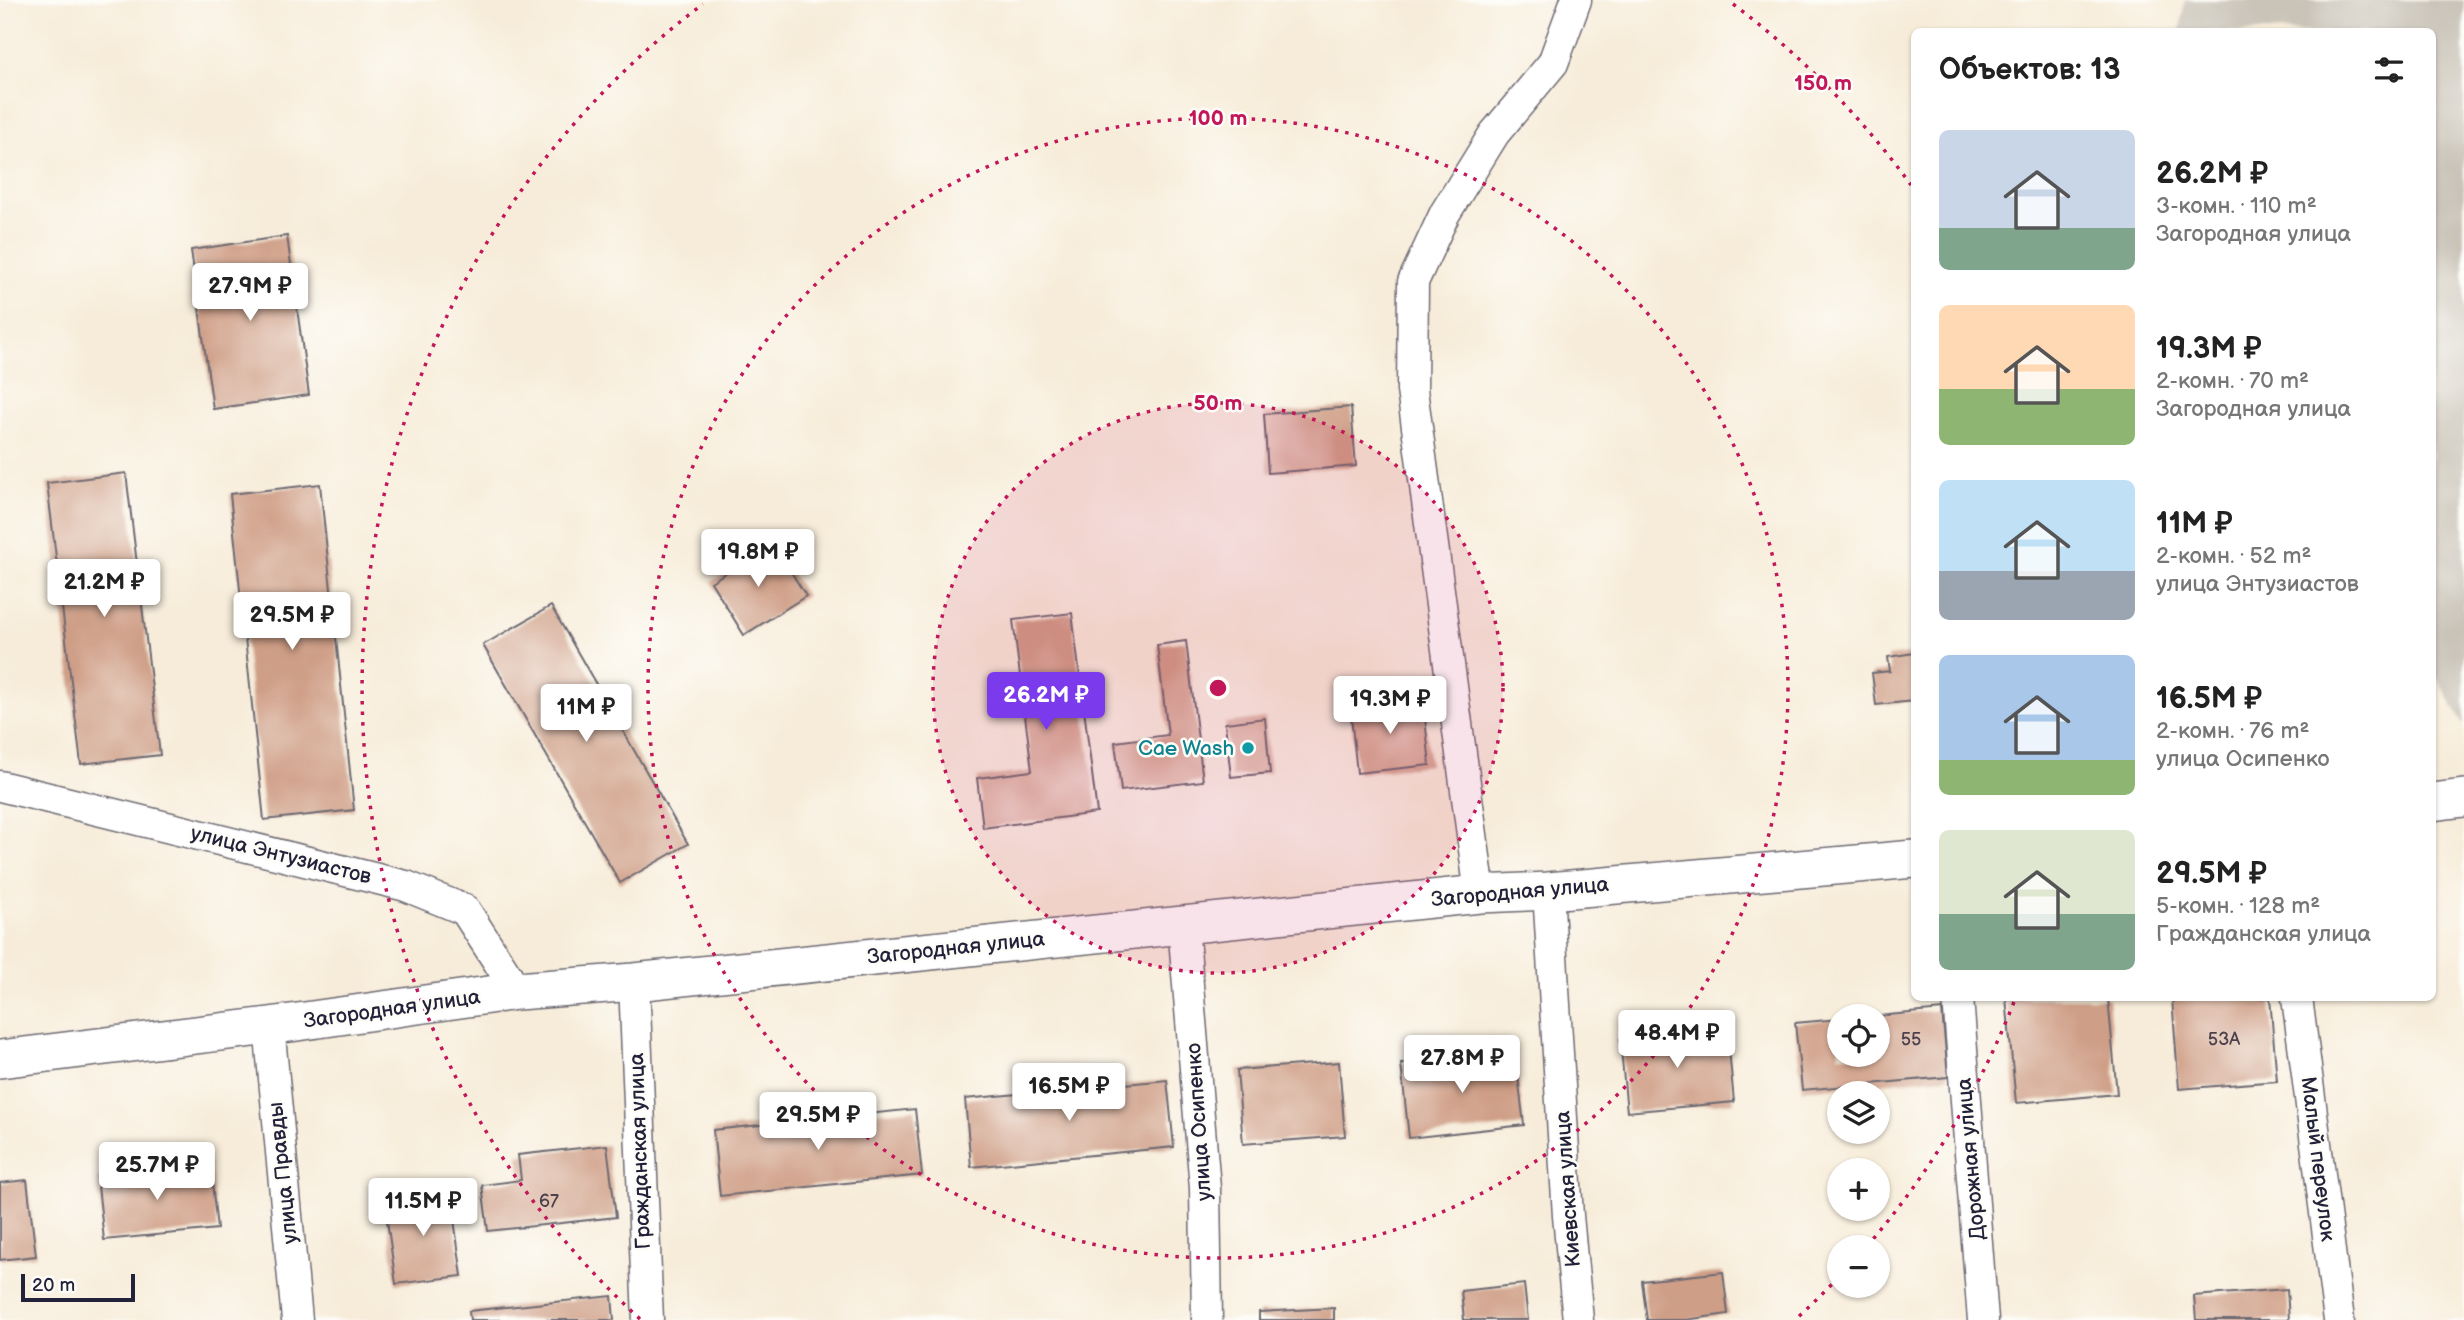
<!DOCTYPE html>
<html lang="ru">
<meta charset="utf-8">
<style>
:root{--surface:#fff;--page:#f6f6f6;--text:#222;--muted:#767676;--accent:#7c3aed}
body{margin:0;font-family:"Balsamiq Sans",sans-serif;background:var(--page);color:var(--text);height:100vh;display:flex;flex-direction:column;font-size:26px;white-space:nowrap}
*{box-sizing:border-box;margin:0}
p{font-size:23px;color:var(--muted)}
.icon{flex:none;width:38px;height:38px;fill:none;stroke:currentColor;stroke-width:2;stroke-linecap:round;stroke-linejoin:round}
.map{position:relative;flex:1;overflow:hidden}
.sheet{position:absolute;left:1911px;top:28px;width:525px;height:973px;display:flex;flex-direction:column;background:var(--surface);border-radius:10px;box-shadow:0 2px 5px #0004}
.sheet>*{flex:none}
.fabs{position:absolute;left:1827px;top:1004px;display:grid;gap:14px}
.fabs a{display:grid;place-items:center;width:63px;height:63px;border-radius:50%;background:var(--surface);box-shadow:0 2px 5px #0004;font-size:35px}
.scale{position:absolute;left:21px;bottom:18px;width:114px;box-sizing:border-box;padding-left:7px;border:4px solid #22223b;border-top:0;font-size:19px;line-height:24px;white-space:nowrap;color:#22223b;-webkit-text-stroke:5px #fdfcf7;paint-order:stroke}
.price{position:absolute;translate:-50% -60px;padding:0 16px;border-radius:7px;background:#fff;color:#222;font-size:23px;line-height:46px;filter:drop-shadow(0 2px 4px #0008)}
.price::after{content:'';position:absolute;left:50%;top:42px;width:21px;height:16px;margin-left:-10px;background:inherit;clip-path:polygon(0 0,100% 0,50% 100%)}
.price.selected{background:var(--accent);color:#fff}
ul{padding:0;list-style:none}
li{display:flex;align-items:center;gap:21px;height:175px;padding:0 28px}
li span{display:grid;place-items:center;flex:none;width:196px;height:140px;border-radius:10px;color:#555}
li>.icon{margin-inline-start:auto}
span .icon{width:84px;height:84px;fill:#fffc;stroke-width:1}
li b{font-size:30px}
h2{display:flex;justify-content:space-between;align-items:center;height:84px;padding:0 28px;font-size:30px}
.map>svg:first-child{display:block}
</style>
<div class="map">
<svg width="2464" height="1320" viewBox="0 0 2464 1320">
<rect width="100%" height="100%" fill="#fdfcf7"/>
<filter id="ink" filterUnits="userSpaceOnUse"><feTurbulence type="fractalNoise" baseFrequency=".0143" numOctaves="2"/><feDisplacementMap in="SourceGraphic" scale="14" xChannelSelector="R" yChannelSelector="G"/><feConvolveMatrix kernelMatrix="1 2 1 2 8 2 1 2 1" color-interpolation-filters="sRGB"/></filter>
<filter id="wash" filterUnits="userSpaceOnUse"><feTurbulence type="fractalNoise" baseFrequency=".00686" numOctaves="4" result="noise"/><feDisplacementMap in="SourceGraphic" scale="28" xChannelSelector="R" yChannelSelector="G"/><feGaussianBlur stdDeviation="1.57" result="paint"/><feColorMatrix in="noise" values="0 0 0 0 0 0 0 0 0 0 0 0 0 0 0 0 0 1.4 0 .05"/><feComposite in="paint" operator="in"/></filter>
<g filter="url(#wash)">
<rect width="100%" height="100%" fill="#f7ecd9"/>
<path fill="#c9c3b8" d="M2185 0H2464V725L2432 669V32L2180 31Z"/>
<g id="blocks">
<g fill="#cf9e86">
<path d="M287 236 309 395 213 409 191 250Z"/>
<path d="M1351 407 1356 466 1268 473 1264 414Z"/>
<path d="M126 473 160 755 81 764 47 483Z"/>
<path d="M320 484 354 810 264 820 230 494Z"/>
<path d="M773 543 806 596 744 635 711 582Z"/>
<path d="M551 606 688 844 620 883 483 645Z"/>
<path d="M1072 613 1097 813 983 828 977 778 1032 771 1013 620Z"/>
<path d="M1186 641 1203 781 1121 791 1115 742 1168 735 1157 645Z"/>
<path d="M1914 653V701L1876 705 1872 673 1890 671 1888 657Z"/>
<path d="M1423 700 1430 765 1357 773 1350 707Z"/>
<path d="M1265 718 1270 773 1231 777 1225 723Z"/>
<path d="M2006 998H2108L2117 1094 2016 1103Z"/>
<path d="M2172 998H2270L2277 1081 2179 1089Z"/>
<path d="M1942 1010 1948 1077 1802 1090 1795 1023 1839 1019V1055H1878V1016Z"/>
<path d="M1727 1028 1734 1102 1627 1112 1620 1039Z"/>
<path d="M1515 1051 1524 1125 1409 1138 1401 1064Z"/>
<path d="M1339 1062 1345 1136 1243 1144 1237 1070Z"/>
<path d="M1167 1080 1174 1147 971 1167 965 1099Z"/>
<path d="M915 1109 922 1175 720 1196 713 1130Z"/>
<path d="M607 1145 616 1217 488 1231 482 1185 521 1180 518 1155Z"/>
<path d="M210 1164 217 1229 104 1240 97 1177Z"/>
<path d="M27 1180 36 1256 0 1260V1183Z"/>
<path d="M450 1191 462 1276 396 1284 384 1199Z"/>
<path d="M1723 1272 1728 1314 1685 1320H1647L1642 1281Z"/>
<path d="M1524 1284 1528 1320H1464L1461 1291Z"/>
<path d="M2287 1289 2289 1320H2196L2194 1296Z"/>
<path d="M612 1296 614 1320H470L469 1311Z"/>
<path d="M1334 1308V1320H1259V1312Z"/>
</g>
</g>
</g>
<g filter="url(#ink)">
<use href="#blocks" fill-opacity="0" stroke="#6d6972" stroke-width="2"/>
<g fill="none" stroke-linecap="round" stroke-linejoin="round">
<defs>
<g id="minor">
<path d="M0 786 406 886 465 910 517 991"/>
<path d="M1548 891 1568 1216 1578 1320"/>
<path d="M1480 894 1412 390 1413 282 1445 213 1494 134 1553 63 1576 0"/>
<path d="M1183 925 1205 1188 1207 1320"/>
<path d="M634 982 648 1320"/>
<path d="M1958 998 1983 1320"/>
<path d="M2297 998 2339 1320"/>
<path d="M269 1026 297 1320"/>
</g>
<g id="tertiary">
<path d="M2432 802 2464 798"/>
<path d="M0 1059 269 1026 517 991 634 982 1480 894 1548 891 1914 859"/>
</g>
</defs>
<use href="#minor" stroke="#6d6972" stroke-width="33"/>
<use href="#tertiary" stroke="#6d6972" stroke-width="40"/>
<use href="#minor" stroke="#fff" stroke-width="30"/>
<use href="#tertiary" stroke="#fff" stroke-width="37"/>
</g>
</g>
<circle cx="1218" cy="688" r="285" fill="#c2185b" fill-opacity=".12"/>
<g fill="none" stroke="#c2185b" stroke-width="3.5" stroke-dasharray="3.5 7">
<circle cx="1218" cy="688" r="285"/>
<circle cx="1218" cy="688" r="570"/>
<path d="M2014 1002A856 856 0 0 1 1869 1244M1839 1277A856 856 0 0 1 1796 1319M640 1319A856 856 0 0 1 703 4M1733 4A856 856 0 0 1 1911 185"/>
</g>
<circle fill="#0f9aa8" stroke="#fdfcf7" stroke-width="2.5" cx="1248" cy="748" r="7"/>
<g text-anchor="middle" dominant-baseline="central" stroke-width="5" stroke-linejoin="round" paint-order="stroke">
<g font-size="18" fill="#4d414e">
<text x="1911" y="1039">55</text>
<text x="2224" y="1039">53А</text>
<text x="549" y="1201">67</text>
</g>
<g font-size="21" fill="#0d838f" stroke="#fdfcf7" text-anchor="end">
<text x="1234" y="748">Cae Wash</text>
</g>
<g font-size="21" fill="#22223b" stroke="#fdfcf7">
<text transform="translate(281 855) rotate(14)">улица Энтузиастов</text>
<text transform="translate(1520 892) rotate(-5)">Загородная улица</text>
<text transform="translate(956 948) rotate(-6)">Загородная улица</text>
<text transform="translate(392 1009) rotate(-8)">Загородная улица</text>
<text transform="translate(1199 1122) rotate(-94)">улица Осипенко</text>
<text transform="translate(640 1151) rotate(-92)">Гражданская улица</text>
<text transform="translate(1971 1159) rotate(-95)">Дорожная улица</text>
<text transform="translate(2318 1159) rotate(83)">Малый переулок</text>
<text transform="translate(283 1173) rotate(-96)">улица Правды</text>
<text transform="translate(1568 1189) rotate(-94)">Киевская улица</text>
</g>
</g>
<circle cx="1218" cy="688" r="10" fill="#c2185b" stroke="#fdfcf7" stroke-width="3.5"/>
<g font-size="21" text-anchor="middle" font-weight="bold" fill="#c2185b" stroke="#fdfcf7" stroke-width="5" stroke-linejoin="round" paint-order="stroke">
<text x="1823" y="90">150 m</text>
<text x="1218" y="125">100 m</text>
<text x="1218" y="410">50 m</text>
</g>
</svg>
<div class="fabs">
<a><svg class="icon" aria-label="locate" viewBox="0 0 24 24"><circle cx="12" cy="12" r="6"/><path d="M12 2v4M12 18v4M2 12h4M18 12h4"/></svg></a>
<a><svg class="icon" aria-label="layers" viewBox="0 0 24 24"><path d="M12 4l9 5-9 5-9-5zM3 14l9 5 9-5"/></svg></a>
<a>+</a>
<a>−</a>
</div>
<div class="scale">20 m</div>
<b class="price" style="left:250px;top:323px">27.9M ₽</b>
<b class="price" style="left:758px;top:589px">19.8M ₽</b>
<b class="price" style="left:104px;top:619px">21.2M ₽</b>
<b class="price" style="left:292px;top:652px">29.5M ₽</b>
<b class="price selected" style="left:1046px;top:732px">26.2M ₽</b>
<b class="price" style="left:1390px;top:736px">19.3M ₽</b>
<b class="price" style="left:586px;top:744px">11M ₽</b>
<b class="price" style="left:1677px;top:1070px">48.4M ₽</b>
<b class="price" style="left:1462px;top:1095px">27.8M ₽</b>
<b class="price" style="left:1069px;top:1123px">16.5M ₽</b>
<b class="price" style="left:818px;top:1152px">29.5M ₽</b>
<b class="price" style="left:157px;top:1202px">25.7M ₽</b>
<b class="price" style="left:423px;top:1238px">11.5M ₽</b>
<section class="sheet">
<h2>Объектов: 13<svg class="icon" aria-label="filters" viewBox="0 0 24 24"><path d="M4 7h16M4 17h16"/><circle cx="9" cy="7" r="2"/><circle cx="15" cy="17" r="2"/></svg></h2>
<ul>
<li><span style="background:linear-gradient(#c9d6e8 70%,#7fa58c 0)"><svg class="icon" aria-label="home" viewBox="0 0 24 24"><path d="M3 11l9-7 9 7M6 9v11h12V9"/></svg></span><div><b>26.2M ₽</b><p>3-комн. · 110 m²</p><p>Загородная улица</p></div></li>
<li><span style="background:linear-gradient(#ffd9b3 60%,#8fb573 0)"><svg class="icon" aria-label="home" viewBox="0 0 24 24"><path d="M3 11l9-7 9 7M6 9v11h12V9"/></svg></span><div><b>19.3M ₽</b><p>2-комн. · 70 m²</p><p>Загородная улица</p></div></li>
<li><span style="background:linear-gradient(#bfe0f5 65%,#9aa5b1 0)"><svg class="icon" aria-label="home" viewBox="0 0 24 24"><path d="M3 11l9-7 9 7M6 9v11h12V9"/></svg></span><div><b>11M ₽</b><p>2-комн. · 52 m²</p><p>улица Энтузиастов</p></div></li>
<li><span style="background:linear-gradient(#a9c7e8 75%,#8fb573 0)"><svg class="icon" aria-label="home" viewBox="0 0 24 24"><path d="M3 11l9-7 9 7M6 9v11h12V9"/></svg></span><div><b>16.5M ₽</b><p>2-комн. · 76 m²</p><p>улица Осипенко</p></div></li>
<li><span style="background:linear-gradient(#dfe7d0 60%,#7fa58c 0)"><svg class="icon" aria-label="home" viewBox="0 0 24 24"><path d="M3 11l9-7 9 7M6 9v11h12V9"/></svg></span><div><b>29.5M ₽</b><p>5-комн. · 128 m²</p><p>Гражданская улица</p></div></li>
</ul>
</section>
</div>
